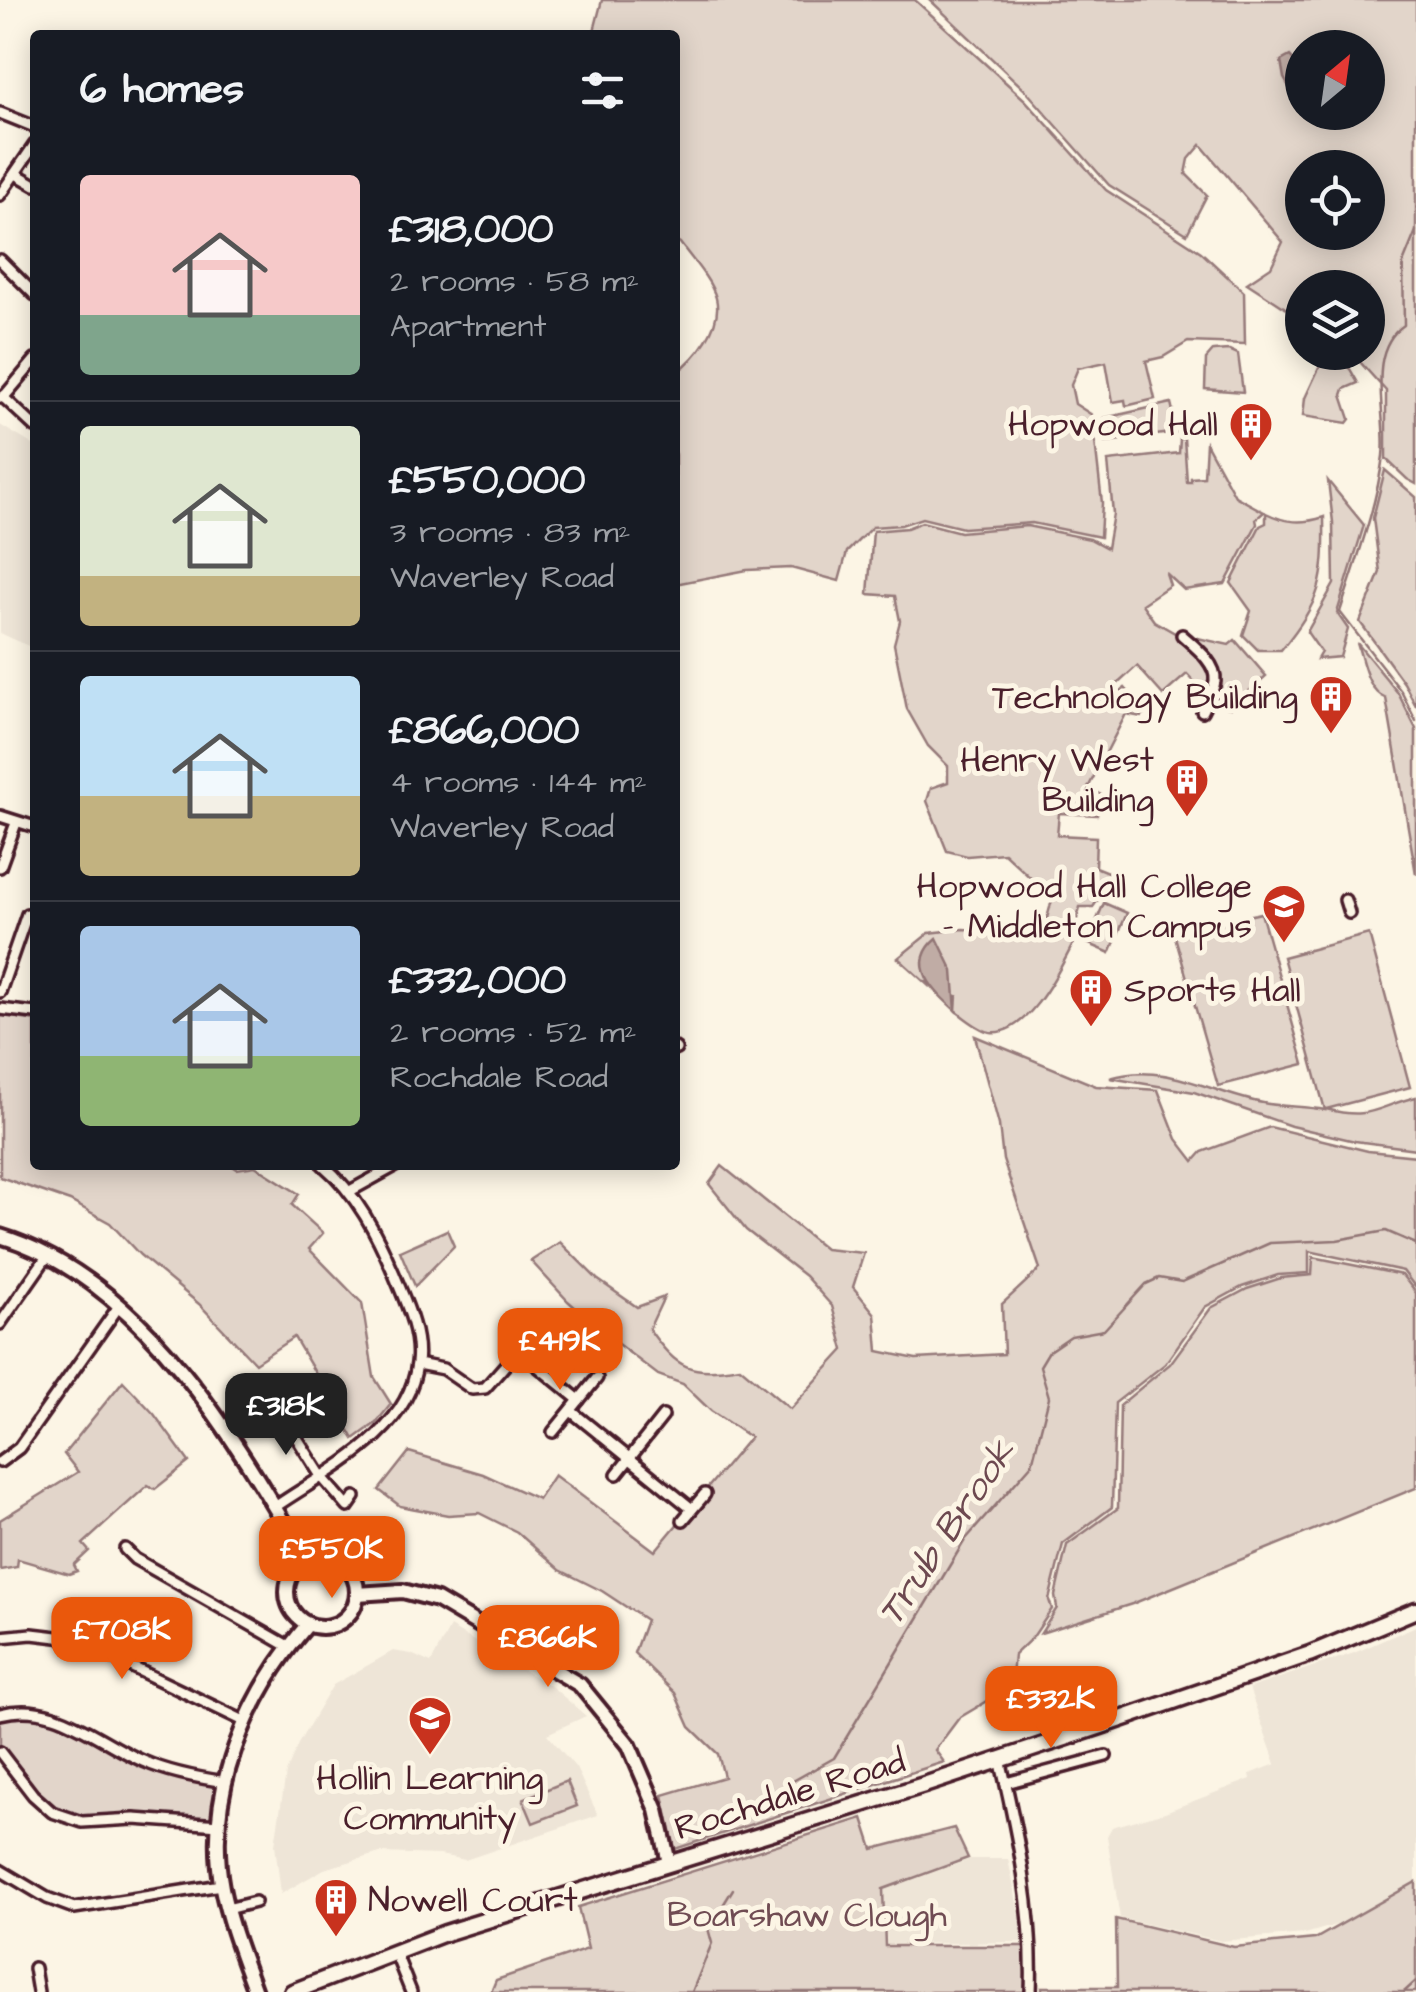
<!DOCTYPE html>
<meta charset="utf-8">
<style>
:root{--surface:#171b24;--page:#242831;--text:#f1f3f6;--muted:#9ea1a6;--line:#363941;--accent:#ea580c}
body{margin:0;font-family:"Architects Daughter",sans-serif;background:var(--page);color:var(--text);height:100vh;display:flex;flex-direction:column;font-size:38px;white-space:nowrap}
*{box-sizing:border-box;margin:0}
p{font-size:32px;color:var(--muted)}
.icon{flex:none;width:55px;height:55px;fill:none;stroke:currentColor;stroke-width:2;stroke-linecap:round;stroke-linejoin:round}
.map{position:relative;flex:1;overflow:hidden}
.panel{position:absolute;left:30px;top:30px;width:650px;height:1140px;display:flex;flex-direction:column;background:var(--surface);border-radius:10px;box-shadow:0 5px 25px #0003}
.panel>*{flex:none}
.needle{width:65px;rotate:29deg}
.buttons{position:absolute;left:1285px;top:30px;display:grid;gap:20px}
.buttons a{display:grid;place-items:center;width:100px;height:100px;border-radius:50%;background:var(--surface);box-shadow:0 5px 25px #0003;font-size:50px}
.price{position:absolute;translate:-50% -85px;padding:0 22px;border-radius:20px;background:var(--accent);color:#fff;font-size:32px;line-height:65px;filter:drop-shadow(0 2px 5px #0008)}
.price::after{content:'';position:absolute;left:50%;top:60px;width:30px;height:22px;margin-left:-15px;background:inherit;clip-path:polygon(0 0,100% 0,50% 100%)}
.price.selected{background:#222;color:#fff}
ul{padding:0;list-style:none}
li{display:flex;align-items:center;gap:30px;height:250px;padding:0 50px}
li+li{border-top:2px solid var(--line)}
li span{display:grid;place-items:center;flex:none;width:280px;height:200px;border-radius:10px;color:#555}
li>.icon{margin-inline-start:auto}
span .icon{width:120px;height:120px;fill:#fffc;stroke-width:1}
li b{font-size:42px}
h2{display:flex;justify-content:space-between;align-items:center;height:120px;padding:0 50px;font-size:42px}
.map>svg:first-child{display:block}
</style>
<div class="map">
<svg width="1416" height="1992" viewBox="0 0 1416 1992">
<rect width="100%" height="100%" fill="#fcf5e5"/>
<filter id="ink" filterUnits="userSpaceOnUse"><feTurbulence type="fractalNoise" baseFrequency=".01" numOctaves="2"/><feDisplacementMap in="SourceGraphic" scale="20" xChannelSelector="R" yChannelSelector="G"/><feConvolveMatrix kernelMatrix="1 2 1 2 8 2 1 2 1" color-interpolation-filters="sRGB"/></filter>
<g filter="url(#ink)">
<g fill="#eee5d7">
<path d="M0 425 35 446V649L0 633Z"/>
<path d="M1416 1626V1883L1370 1915 1305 1934 1221 1941 1120 1918 1107 1836 1112 1827 1165 1812 1251 1779 1250 1774 1276 1764 1249 1688 1354 1653Z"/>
<path d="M450 1627 551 1686 586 1716 547 1734 576 1768 598 1815 465 1860 440 1855 380 1853 324 1869 281 1894 275 1844 286 1773 298 1744 333 1685 393 1651 411 1654 431 1663Z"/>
<path d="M971 1859H1008L1025 1942 887 1944 884 1890Z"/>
</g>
<g fill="#e2d5ca" stroke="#967a7a" stroke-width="2.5" fill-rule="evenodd">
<path d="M602 0H915L1025 100 1106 190 1201 252 1244 292 1245 344 1188 342 1163 357 1146 361 1155 399 1126 406 1125 400 1113 402 1106 362 1078 368 1071 385 1075 404 1092 415 1102 503 1100 537 1032 523 963 528 922 518 901 525 872 527 847 552 839 581 791 568 747 570 675 584V374C696 358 723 326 716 298 711 280 691 258 680 243L675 240V35H593Z"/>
<path d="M930 0H1416V484L1407 479 1386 459V391L1352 353 1368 352V288H1302V319L1247 283 1271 267 1283 242 1201 145 1189 159 1186 174 1207 195 1187 234 1109 185 1026 91ZM1302 48H1368V112H1302ZM1302 168H1368V232H1302Z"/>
<path d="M1229 350 1238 354 1243 392 1205 389 1206 359 1213 351Z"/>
<path d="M1326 353H1331L1350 369 1358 383 1344 389 1342 395 1350 419 1347 423 1303 416 1305 398Z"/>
<path d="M1171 403 1178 432 1105 442 1102 421 1105 418Z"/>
<path d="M1184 438 1187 482H1191V478L1204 477 1206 443 1235 496 1264 512 1256 519 1257 524 1225 584 1184 590 1166 573 1170 585 1142 604 1154 621 1180 636 1212 670 1210 687 1206 694 1187 674 1163 695 1137 666 1112 689 1116 695 1125 688 1146 712 1141 717 1126 714 1088 788 1105 797 1104 800 1118 803 1117 810 1100 809 1097 815 1059 813 1057 835 1096 837 1095 867 1110 873 1103 893 1093 907H1080L1074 931 1044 929 1057 882 1037 884 1004 853 967 856 947 851 927 801 931 788 948 782V766L928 746 907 709 894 644 900 621 895 596 868 594 873 531 907 528 922 522 960 532 1027 526 1090 539 1107 548 1113 514 1108 461 1179 453 1180 439Z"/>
<path d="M1385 470 1416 497V706L1404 683 1360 622 1380 572 1373 518Z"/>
<path d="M1328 481 1364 525 1337 613 1348 629 1340 657 1317 659 1321 652 1307 632 1334 584 1333 522Z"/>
<path d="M1266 513C1286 523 1303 524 1324 517 1325 582 1322 599 1281 650H1258L1243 635 1251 611 1231 583 1260 526 1266 523Z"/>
<path d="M1193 637 1229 645 1235 640 1266 676 1230 708 1212 702C1231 675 1212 658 1193 637Z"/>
<path d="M1357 643 1398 693 1416 729V874L1386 698C1367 691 1363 661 1357 643Z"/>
<path d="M1104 903 1127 913 1110 953 1087 943Z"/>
<path d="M1261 913 1304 1064 1218 1086 1174 933Z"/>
<path d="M963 929 1067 936 1073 944C1059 971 1027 1037 990 1032 979 1030 965 1018 956 1011L957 996 927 982 930 987 898 958 929 933Z"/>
<path d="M1369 934 1410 1087 1326 1109C1371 1121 1375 1107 1416 1097V1149L1355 1141 1291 1126 1194 1092 1110 1078C1164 1061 1211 1093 1263 1103 1283 1107 1305 1106 1325 1110L1283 957Z"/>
<path d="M0 1015 35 1021V1165H231L237 1169 255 1166 299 1194 292 1205 323 1233 309 1249 362 1303 374 1377 391 1404 376 1423 354 1439 294 1337 255 1363 199 1304 140 1255 110 1223 70 1201 0 1177Z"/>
<path d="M975 1036 1096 1086 1158 1090 1177 1139 1194 1161 1202 1152 1270 1127 1368 1151 1416 1156V1288L1403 1271 1309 1251V1273L1278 1275 1242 1287 1205 1307 1165 1364 1115 1403 1112 1507 1063 1544 1049 1600 1052 1609 1033 1637 1014 1655 1011 1687 959 1718 935 1750 944 1762 675 1849 663 1795 724 1777 718 1754 690 1727 675 1693 634 1653 646 1620 602 1591 560 1570 517 1532 479 1513 448 1515 400 1506 379 1490 409 1452 483 1474 538 1499 554 1475 655 1551 750 1437 711 1411 683 1384 658 1375 610 1338 568 1301 531 1261 560 1242 597 1279 637 1307 664 1297 649 1329C678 1370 690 1375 740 1367L790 1409 844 1350 832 1306 805 1276 746 1230 709 1184 722 1166 825 1249 864 1253 853 1287 875 1314 878 1351 916 1359 1004 1354 1002 1304 1040 1269 1003 1160 999 1125Z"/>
<path d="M447 1230 454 1246 415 1286 400 1251Z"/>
<path d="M1313 1257 1402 1275 1416 1293V1488L1132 1604 1041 1633 1057 1608 1055 1596 1067 1545 1118 1508 1120 1405 1170 1364 1211 1308 1247 1289 1281 1278 1312 1275Z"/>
<path d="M123 1381 154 1414 189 1462 155 1489 148 1485 83 1544 89 1551 74 1565 77 1571 69 1574 18 1559 17 1567 0 1570V1520L78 1472 64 1454Z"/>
<path d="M16 1712 65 1720 142 1765 218 1783 220 1825 147 1817 82 1822 52 1812 0 1746V1720Z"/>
<path d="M567 1781 577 1806 533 1823 523 1799Z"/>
<path d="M863 1818 873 1849 954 1828 968 1858 883 1889 885 1946H1027L1025 1992H491L496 1980 588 1949 578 1907Z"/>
<path d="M1416 1882V1992H1042V1987H1117L1116 1919 1234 1947 1315 1939Z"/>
</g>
<g fill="#c0aca5" stroke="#917474" stroke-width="2.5">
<path d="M1290 56 1302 70 1300 94 1292 92 1284 78 1281 61Z"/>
<path d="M937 938 953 971 956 1011C935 992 905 965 937 938Z"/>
</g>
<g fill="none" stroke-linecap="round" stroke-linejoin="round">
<g stroke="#917474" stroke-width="2.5">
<path d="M1416 231 1403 263 1404 325C1364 352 1388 415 1383 456 1376 509 1356 561 1340 612L1401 691 1416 721"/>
<path d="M768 1795 834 1758 965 1540 1032 1464 1049 1397 1040 1366 1049 1351 1071 1336 1104 1330 1146 1284 1159 1278 1182 1282 1270 1243 1337 1240 1386 1231 1416 1244"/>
<path d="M692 1992 712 1943 706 1921 720 1910 733 1889"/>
<path d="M1404 1992 1416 1981"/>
</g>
<defs>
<g id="street">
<path d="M0 113 35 127"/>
<path d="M16 174 35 185"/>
<path d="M0 195 35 144"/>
<path d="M0 260 35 295"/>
<path d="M2 396 35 427"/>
<path d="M3 398 35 360"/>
<path d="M1182 635C1194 646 1217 663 1215 681 1214 691 1206 702 1202 711"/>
<path d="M0 816 35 827"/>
<path d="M0 867 16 823"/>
<path d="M1345 900 1349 913"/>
<path d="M0 992 27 914 35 917"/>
<path d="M0 1009 35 1013"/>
<path d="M675 1048 676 1049"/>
<path d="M350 1191 397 1165"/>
<path d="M0 1324 48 1255"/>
<path d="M519 1351 579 1400"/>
<path d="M418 1364 443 1369 472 1389 485 1388 543 1322"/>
<path d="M571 1411 692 1509"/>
<path d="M285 1419 321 1476 348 1507 355 1497"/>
<path d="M553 1432 597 1378"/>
<path d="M0 1462 19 1448 119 1306"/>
<path d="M617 1474 663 1416"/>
<path d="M275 1507C327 1471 409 1434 417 1363 421 1333 405 1301 394 1274 377 1234 357 1194 323 1165"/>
<path d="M683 1520 705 1494"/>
<path d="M125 1549 135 1559 288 1646"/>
<path d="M0 1637 32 1634 74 1639 244 1721"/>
<path d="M0 1714C55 1699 96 1741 143 1761 168 1772 198 1778 226 1782"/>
<path d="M0 1752 33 1795 52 1812 82 1822 134 1819 220 1825"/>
<path d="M1000 1759C1018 1835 1034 1914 1031 1992"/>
<path d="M1006 1783 1106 1756"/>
<path d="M0 1870 47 1898 74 1908 221 1885"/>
<path d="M227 1909 255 1902"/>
<path d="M395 1952 411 1992"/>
<path d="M34 1968 38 1992"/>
</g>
<g id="secondary">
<path d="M0 1236C143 1279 236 1440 306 1561"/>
<circle cx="322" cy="1592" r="35"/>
<path d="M357 1594 403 1591 437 1600 580 1685 629 1745 657 1810 669 1863"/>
<path d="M255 1992C243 1958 229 1924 222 1888 204 1793 247 1695 308 1624"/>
</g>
<path id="primary" d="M292 1992 445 1933 924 1785 1101 1726 1310 1654 1416 1610"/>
</defs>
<use href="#street" stroke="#4a1f2b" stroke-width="16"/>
<use href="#secondary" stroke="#4a1f2b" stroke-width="20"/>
<use href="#primary" stroke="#4a1f2b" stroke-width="21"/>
<use href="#street" stroke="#fcf5e5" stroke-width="9"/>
<use href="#secondary" stroke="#fcf5e5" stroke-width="12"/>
<use href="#primary" stroke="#fcf5e5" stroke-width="14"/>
</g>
</g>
<defs>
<symbol id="building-pin" viewBox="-11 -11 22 30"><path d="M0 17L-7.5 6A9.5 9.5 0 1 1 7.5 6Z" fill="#c8321e" stroke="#fcf5e5"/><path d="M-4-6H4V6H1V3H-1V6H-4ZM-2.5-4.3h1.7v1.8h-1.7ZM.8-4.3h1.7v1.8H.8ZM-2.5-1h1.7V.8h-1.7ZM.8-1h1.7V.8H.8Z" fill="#fff"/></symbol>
<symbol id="university-pin" viewBox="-11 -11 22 30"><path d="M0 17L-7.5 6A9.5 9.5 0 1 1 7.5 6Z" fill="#c8321e" stroke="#fcf5e5"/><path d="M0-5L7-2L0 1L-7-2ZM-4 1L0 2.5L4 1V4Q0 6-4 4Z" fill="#fff"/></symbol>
<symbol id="school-pin" viewBox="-11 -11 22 30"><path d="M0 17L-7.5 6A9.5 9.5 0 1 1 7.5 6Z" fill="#c8321e" stroke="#fcf5e5"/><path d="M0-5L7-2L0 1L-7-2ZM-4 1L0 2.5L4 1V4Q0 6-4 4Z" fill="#fff"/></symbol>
</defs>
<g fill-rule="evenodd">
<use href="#building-pin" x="1226" y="399" width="50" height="68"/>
<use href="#building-pin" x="1306" y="672" width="50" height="68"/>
<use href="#building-pin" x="1162" y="755" width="50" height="68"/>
<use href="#university-pin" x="1259" y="881" width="50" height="68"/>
<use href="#building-pin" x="1066" y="965" width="50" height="68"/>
<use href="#school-pin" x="405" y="1693" width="50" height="68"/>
<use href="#building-pin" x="311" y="1875" width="50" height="68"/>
</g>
<g text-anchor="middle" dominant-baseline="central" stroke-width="10" stroke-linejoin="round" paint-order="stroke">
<g font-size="35" fill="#4a1f2b" stroke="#fcf5e5" text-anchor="end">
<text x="1218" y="424">Hopwood Hall</text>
<text x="1298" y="697">Technology Building</text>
<text x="1154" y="760">Henry West<tspan x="1154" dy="40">Building</tspan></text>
<text x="1252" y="886">Hopwood Hall College<tspan x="1252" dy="40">- Middleton Campus</tspan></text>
<text x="1124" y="990" text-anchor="start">Sports Hall</text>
<text x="430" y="1778" text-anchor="middle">Hollin Learning<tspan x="430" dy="40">Community</tspan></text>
<text x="368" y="1900" text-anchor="start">Nowell Court</text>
</g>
<g font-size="35" fill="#4a1f2b" stroke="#fcf5e5">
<text transform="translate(790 1795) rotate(-17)">Rochdale Road</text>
</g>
<g font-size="35" fill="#704c53" stroke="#fcf5e5">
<text x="807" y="1915">Boarshaw Clough</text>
</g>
<g font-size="38" font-style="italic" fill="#6d4950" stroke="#fcf5e5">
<text transform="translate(947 1533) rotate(-56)">Trub Brook</text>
</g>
</g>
</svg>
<div class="buttons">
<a><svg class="needle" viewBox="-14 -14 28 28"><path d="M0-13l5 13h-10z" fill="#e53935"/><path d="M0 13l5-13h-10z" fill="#9ea1a6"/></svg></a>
<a><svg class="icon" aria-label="locate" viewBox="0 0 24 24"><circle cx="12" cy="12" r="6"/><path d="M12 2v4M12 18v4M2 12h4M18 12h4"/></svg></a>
<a><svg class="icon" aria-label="layers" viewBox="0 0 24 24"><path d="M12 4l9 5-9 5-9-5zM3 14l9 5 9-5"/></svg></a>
</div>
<b class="price" style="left:560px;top:1393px">£419K</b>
<b class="price selected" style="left:286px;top:1458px">£318K</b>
<b class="price" style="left:332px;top:1601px">£550K</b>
<b class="price" style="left:122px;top:1682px">£708K</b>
<b class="price" style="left:548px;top:1690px">£866K</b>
<b class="price" style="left:1051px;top:1751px">£332K</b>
<section class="panel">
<h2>6 homes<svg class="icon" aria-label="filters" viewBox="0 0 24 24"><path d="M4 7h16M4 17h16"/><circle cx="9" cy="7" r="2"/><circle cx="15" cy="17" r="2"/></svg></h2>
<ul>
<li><span style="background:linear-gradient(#f6c9c9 70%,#7fa58c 0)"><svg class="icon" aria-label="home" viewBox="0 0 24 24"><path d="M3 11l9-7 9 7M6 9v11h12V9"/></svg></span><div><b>£318,000</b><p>2 rooms · 58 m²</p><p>Apartment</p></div></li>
<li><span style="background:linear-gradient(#dfe7d0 75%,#c2b280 0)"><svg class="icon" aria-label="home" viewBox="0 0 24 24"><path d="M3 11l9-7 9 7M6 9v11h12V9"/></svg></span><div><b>£550,000</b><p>3 rooms · 83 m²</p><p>Waverley Road</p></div></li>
<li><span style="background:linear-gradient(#bfe0f5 60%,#c2b280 0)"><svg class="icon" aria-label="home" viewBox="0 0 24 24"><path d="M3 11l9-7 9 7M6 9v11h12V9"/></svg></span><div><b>£866,000</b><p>4 rooms · 144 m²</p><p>Waverley Road</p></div></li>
<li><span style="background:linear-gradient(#a9c7e8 65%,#8fb573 0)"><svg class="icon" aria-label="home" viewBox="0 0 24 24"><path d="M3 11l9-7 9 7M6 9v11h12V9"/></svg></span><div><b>£332,000</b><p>2 rooms · 52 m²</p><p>Rochdale Road</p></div></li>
</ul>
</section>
</div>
